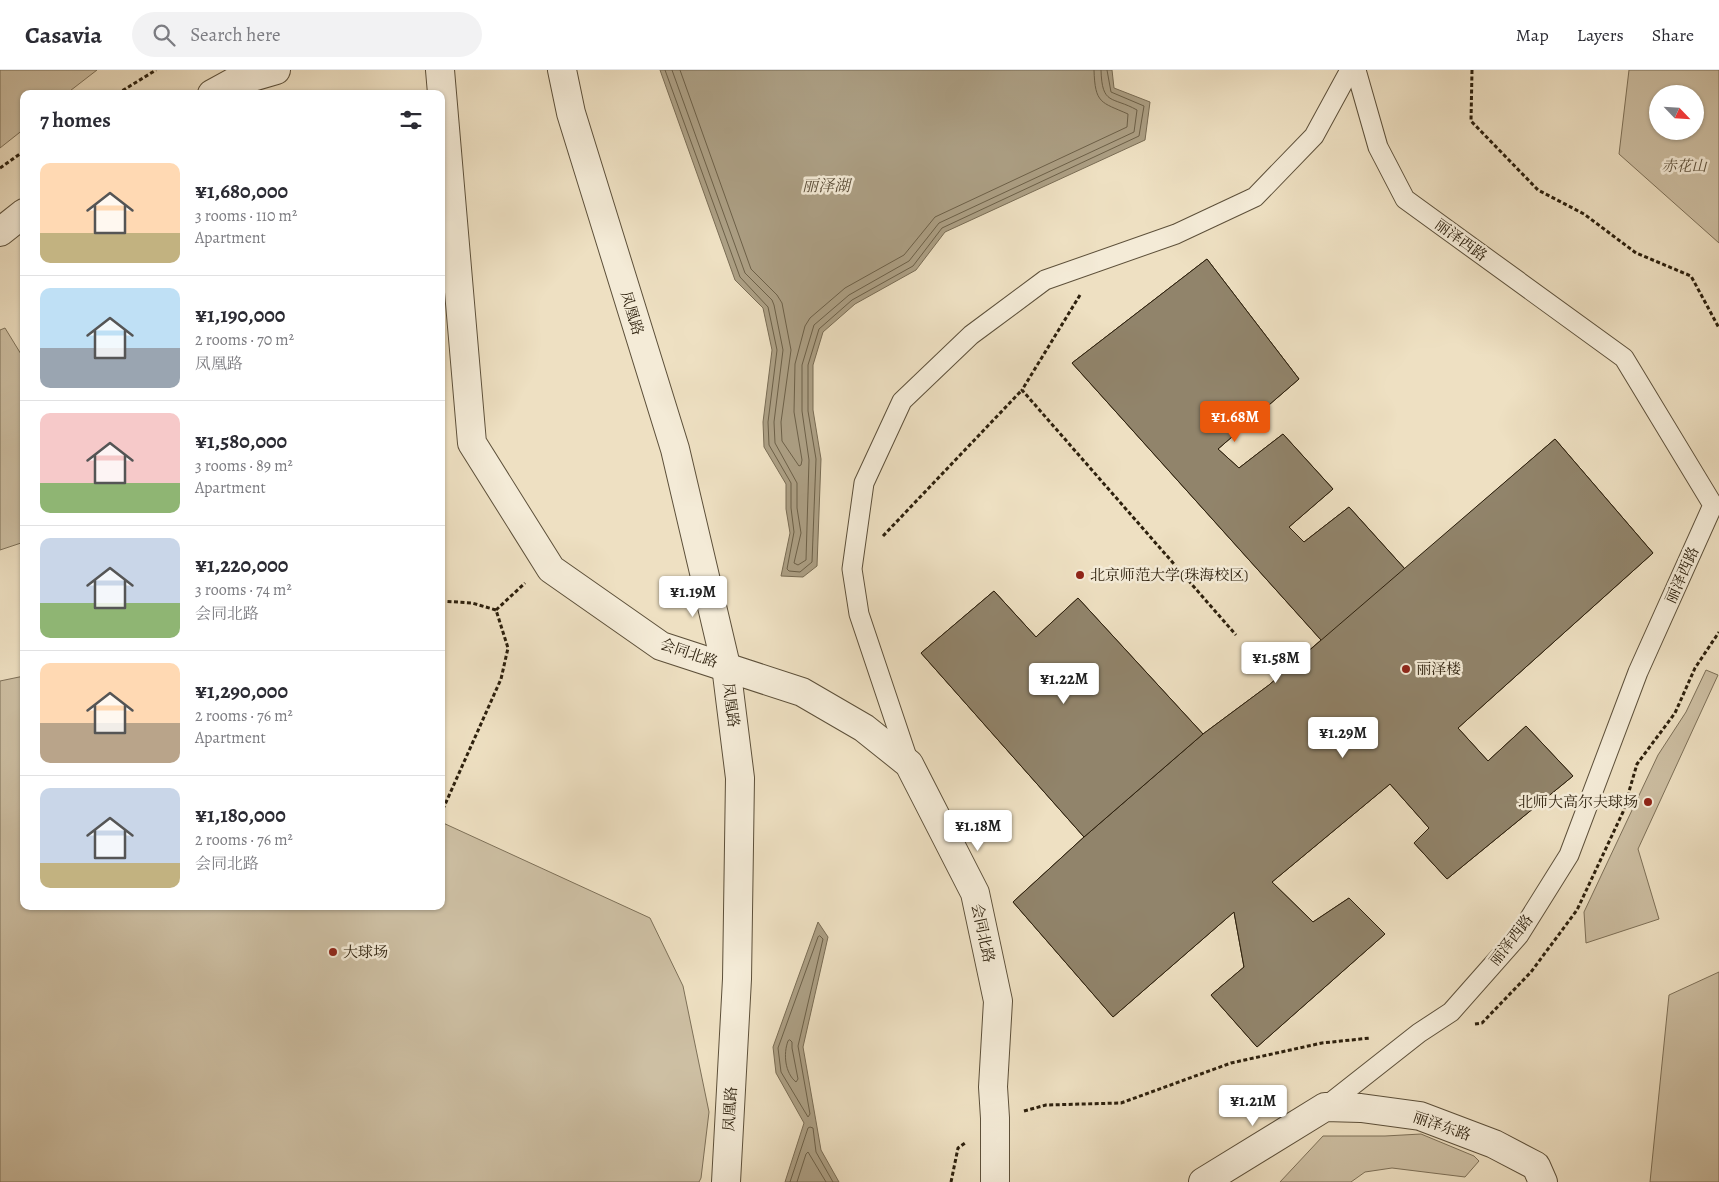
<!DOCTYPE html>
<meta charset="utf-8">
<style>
:root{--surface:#fff;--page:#f2f2f3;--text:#2b2b33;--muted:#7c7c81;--line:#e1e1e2;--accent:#ea580c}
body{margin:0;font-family:Alegreya,"Noto Serif SC",serif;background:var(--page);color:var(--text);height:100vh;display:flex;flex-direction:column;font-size:19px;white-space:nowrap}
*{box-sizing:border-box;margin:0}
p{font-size:16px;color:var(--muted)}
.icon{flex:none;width:28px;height:28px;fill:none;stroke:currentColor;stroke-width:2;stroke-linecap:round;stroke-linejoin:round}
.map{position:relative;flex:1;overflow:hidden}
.drawer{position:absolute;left:20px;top:20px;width:425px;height:820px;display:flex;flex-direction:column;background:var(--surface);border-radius:10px;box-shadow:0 1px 4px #0004}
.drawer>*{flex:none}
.needle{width:32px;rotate:115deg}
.tools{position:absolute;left:1649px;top:15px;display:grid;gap:10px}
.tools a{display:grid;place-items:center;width:55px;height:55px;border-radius:50%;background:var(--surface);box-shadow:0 1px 4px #0004;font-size:25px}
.price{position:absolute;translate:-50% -42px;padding:0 11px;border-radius:5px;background:#fff;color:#222;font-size:16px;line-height:32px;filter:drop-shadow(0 1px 2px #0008)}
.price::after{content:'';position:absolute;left:50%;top:30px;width:15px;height:11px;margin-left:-8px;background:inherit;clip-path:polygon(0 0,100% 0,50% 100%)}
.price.current{background:var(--accent);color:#fff}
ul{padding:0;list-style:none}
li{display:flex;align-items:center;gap:15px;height:125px;padding:0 20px}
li+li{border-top:1px solid var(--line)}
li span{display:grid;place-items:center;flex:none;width:140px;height:100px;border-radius:10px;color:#555}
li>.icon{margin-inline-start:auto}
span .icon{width:60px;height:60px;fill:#fffc;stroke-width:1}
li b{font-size:21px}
h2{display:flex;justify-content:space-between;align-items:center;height:60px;padding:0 20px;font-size:21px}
header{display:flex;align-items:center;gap:30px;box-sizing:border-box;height:70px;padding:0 25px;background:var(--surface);border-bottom:1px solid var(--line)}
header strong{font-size:24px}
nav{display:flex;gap:28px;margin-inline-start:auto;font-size:18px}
.search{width:350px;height:45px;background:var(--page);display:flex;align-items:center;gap:12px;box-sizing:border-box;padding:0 18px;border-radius:28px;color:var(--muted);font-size:19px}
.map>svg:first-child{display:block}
</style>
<header>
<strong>Casavia</strong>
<div class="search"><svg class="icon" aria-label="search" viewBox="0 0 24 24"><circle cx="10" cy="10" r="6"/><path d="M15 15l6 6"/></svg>Search here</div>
<nav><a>Map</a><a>Layers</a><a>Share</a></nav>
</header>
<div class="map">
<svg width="1719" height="1112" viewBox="0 0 1719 1112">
<rect width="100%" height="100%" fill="#eee0c2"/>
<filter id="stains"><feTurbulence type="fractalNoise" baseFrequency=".004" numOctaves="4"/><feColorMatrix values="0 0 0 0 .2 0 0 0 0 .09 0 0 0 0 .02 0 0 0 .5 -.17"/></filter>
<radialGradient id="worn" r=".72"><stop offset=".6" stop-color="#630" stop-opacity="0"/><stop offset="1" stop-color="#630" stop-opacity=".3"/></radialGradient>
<g fill="#cdbfa3" stroke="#7d7058" fill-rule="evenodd">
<path d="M0 0H97L66 24H24V59L0 78Z"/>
<path d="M1629 0H1719V173L1619 84ZM1658 24H1695V61H1658Z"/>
<path d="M5 258 24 289V472L0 480V260Z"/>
<path d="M1706 600 1718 605 1638 779 1659 849 1586 873 1584 842 1658 685 1686 642Z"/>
<path d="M24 606V836H441V752L650 848 683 916 709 1042 701 1108 699 1112H0V611Z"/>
<path d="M1719 902V1112H1650L1669 925Z"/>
<path d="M1421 1064 1474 1086 1479 1091 1465 1107 1392 1098 1365 1102 1351 1112H1280L1323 1066H1385Z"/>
</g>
<g fill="#ac9f84" stroke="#796c54">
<path d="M660 0H1112L1114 18 1150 32 1145 70 945 162 916 200 855 234 823 262 813 295V340L821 389 817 496 803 507 781 506 790 463 786 439V414L764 377 763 352 772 280 763 238 735 210Z"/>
<path d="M818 852 828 867 803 977 821 1080 839 1112H785L804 1053 776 1003 773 977Z"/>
</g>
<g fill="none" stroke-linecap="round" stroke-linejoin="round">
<g stroke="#6c6048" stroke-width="1">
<path d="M665 0 740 207 768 237 777 280 768 352 769 375 791 413V438L794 462 787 499 789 501 800 502 812 492 816 389 808 341V295L819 259 852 230 913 196 942 158 1139 66 1144 36 1111 22 1107 0"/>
<path d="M672 0 745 203 772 230 774 235 783 280 774 352 775 373 797 413V438L801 463 794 493 798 495 806 490 809 390 802 341V295L814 255 849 225 909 191 939 153 1134 62 1137 40C1112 26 1102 36 1101 0"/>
<path d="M680 0 751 199 777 225 782 233 791 280 781 352 782 371 799 396 801 395 802 390 794 342 795 294 805 256 810 248 845 218 904 185 935 147 1127 57 1128 44C1101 32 1095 34 1094 0"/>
<path d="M820 866 823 869 798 976 810 1044 808 1047 781 1002 778 978 818 867Z"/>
<path d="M790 970 792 972V978L798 1009 796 1012C785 1003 783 984 788 971Z"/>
<path d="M790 1112 808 1058 810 1057 813 1058 816 1082 833 1112"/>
<path d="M797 1112 806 1084 808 1082 826 1112"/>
</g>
</g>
<g fill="#91846b" stroke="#2d200d">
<path d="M1207 189 1299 309 1218 379 1239 398 1283 364 1333 419 1289 457 1304 472 1349 437 1405 499 1321 570 1072 293Z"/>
<path d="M1207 189 1299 309 1218 379 1239 398 1283 364 1333 419 1289 457 1304 472 1349 437 1405 499 1555 369 1653 483 1458 658 1488 691 1526 656 1573 706 1447 809 1414 773 1429 758 1390 714 1272 812 1313 852 1349 828 1385 864 1257 977 1211 925 1244 897 1234 842 1113 947 1013 832 1084 767 921 583 994 521 1036 567 1078 528 1203 664 1269 615 1321 570 1072 293Z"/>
<path d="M1555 369 1653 483 1458 658 1488 691 1526 656 1573 706 1447 809 1414 773 1429 758 1390 714 1272 812 1313 852 1349 828 1385 864 1257 977 1211 925 1244 897 1234 842 1113 947 1013 832 1084 767 1203 664 1269 615Z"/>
<path d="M994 521 1036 567 1078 528 1203 664 1084 767 921 583Z"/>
</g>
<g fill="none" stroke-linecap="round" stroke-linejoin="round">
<defs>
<g id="service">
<path d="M909 693 859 544 852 499 864 413 902 331 971 265 1045 210 1176 164 1255 127 1314 66 1350 0"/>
<path d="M1325 1037 1419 963 1451 942 1519 865 1569 785 1638 602 1713 435 1624 288 1405 129 1378 77 1356 0"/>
</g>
<path id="minor" d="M562 0 571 43 675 379 726 596 740 708 737 909 726 1112"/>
<g id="tertiary">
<path d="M440 0 472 373 551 499 661 576 802 622 864 658 909 694 975 823 998 931 993 1017 995 1048V1112"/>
<path d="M212 24 232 13 276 0"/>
<path d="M0 162 24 143"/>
<path d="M1203 1112 1325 1037 1361 1038 1420 1046 1494 1074 1536 1096 1543 1112"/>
</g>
</defs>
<use href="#service" stroke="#5d503a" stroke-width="21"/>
<use href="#minor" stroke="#5d503a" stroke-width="30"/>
<use href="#tertiary" stroke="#5d503a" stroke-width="30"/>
<g stroke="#2d200d" stroke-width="3" stroke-dasharray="4 2.5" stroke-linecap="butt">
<path d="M1472 0 1471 51 1538 120 1584 144 1636 183 1691 206 1719 258"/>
<path d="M117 24 156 0"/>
<path d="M0 98 24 81"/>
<path d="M1080 225 1022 320 1236 565"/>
<path d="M883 466 1022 320"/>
<path d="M441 531 472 533 496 540 508 578 501 609 443 739"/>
<path d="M496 540 525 513"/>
<path d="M1475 954 1482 953 1531 902 1577 840 1623 742 1637 694 1675 643 1695 598 1719 562"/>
<path d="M1024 1041 1046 1035 1121 1033 1231 993 1322 973 1370 968"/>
<path d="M951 1112 958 1078 965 1073"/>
</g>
<use href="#service" stroke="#f4ebd7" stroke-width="19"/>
<use href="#minor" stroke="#f4ebd7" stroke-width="28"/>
<use href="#tertiary" stroke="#f4ebd7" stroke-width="28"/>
</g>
<g fill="#8f2418" stroke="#f4ebd7" stroke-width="2">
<circle cx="1080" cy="505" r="5"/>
<circle cx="1406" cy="599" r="5"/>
<circle cx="1648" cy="732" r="5"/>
<circle cx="333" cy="882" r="5"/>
</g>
<g text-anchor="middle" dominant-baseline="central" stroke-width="5" stroke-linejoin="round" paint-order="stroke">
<g font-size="15" font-style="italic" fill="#5d503a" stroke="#f4ebd7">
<text x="1684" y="96">赤花山</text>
</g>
<g font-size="15" fill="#2d200d" stroke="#f4ebd7">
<text transform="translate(1461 170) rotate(36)">丽泽西路</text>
<text transform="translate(632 243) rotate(73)">凤凰路</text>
<text transform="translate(1682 505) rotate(-66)">丽泽西路</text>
<text transform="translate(689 583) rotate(19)">会同北路</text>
<text transform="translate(731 635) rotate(83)">凤凰路</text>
<text transform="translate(983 863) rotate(78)">会同北路</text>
<text transform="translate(1511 870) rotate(-52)">丽泽西路</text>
<text transform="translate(730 1039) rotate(-87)">凤凰路</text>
<text transform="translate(1442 1056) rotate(19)">丽泽东路</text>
</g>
<g font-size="15" fill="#2d200d" stroke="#f4ebd7" text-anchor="start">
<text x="1090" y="505">北京师范大学(珠海校区)</text>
<text x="1416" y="599">丽泽楼</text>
<text x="1638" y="732" text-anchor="end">北师大高尔夫球场</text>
<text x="343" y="882">大球场</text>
</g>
<g font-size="16" font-style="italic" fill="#594c37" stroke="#f4ebd7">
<text x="826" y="116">丽泽湖</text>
</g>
</g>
<rect width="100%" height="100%" filter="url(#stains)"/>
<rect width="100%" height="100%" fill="url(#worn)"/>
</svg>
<div class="tools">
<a><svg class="needle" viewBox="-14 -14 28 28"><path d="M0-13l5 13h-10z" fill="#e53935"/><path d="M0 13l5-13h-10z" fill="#7c7c81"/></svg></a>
</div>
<b class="price current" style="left:1235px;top:373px">¥1.68M</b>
<b class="price" style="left:693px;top:548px">¥1.19M</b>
<b class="price" style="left:1276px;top:614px">¥1.58M</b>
<b class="price" style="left:1064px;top:635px">¥1.22M</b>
<b class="price" style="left:1343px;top:689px">¥1.29M</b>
<b class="price" style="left:978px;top:782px">¥1.18M</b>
<b class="price" style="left:1253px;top:1057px">¥1.21M</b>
<section class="drawer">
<h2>7 homes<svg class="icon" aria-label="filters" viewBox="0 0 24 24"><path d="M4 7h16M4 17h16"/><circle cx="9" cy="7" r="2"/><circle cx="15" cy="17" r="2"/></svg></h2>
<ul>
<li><span style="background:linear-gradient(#ffd9b3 70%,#c2b280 0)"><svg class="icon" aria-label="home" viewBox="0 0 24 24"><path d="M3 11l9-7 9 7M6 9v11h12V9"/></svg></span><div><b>¥1,680,000</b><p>3 rooms · 110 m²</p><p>Apartment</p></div></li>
<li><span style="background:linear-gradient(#bfe0f5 60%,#9aa5b1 0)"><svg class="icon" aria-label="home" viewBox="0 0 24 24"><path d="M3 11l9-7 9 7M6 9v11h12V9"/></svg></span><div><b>¥1,190,000</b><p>2 rooms · 70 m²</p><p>凤凰路</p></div></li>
<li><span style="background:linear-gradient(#f6c9c9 70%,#8fb573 0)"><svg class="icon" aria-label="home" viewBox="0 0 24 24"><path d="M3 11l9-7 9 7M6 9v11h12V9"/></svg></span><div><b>¥1,580,000</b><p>3 rooms · 89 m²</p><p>Apartment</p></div></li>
<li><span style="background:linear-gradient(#c9d6e8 65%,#8fb573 0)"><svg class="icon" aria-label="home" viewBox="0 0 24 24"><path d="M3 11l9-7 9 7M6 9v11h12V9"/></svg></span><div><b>¥1,220,000</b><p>3 rooms · 74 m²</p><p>会同北路</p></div></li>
<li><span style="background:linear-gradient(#ffd9b3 60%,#b9a48a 0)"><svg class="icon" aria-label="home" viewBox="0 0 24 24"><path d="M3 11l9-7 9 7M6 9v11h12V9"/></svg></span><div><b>¥1,290,000</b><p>2 rooms · 76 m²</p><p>Apartment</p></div></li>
<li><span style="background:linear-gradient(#c9d6e8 75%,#c2b280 0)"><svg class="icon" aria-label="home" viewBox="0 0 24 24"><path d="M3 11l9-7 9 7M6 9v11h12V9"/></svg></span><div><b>¥1,180,000</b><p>2 rooms · 76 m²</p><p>会同北路</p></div></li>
</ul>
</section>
</div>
